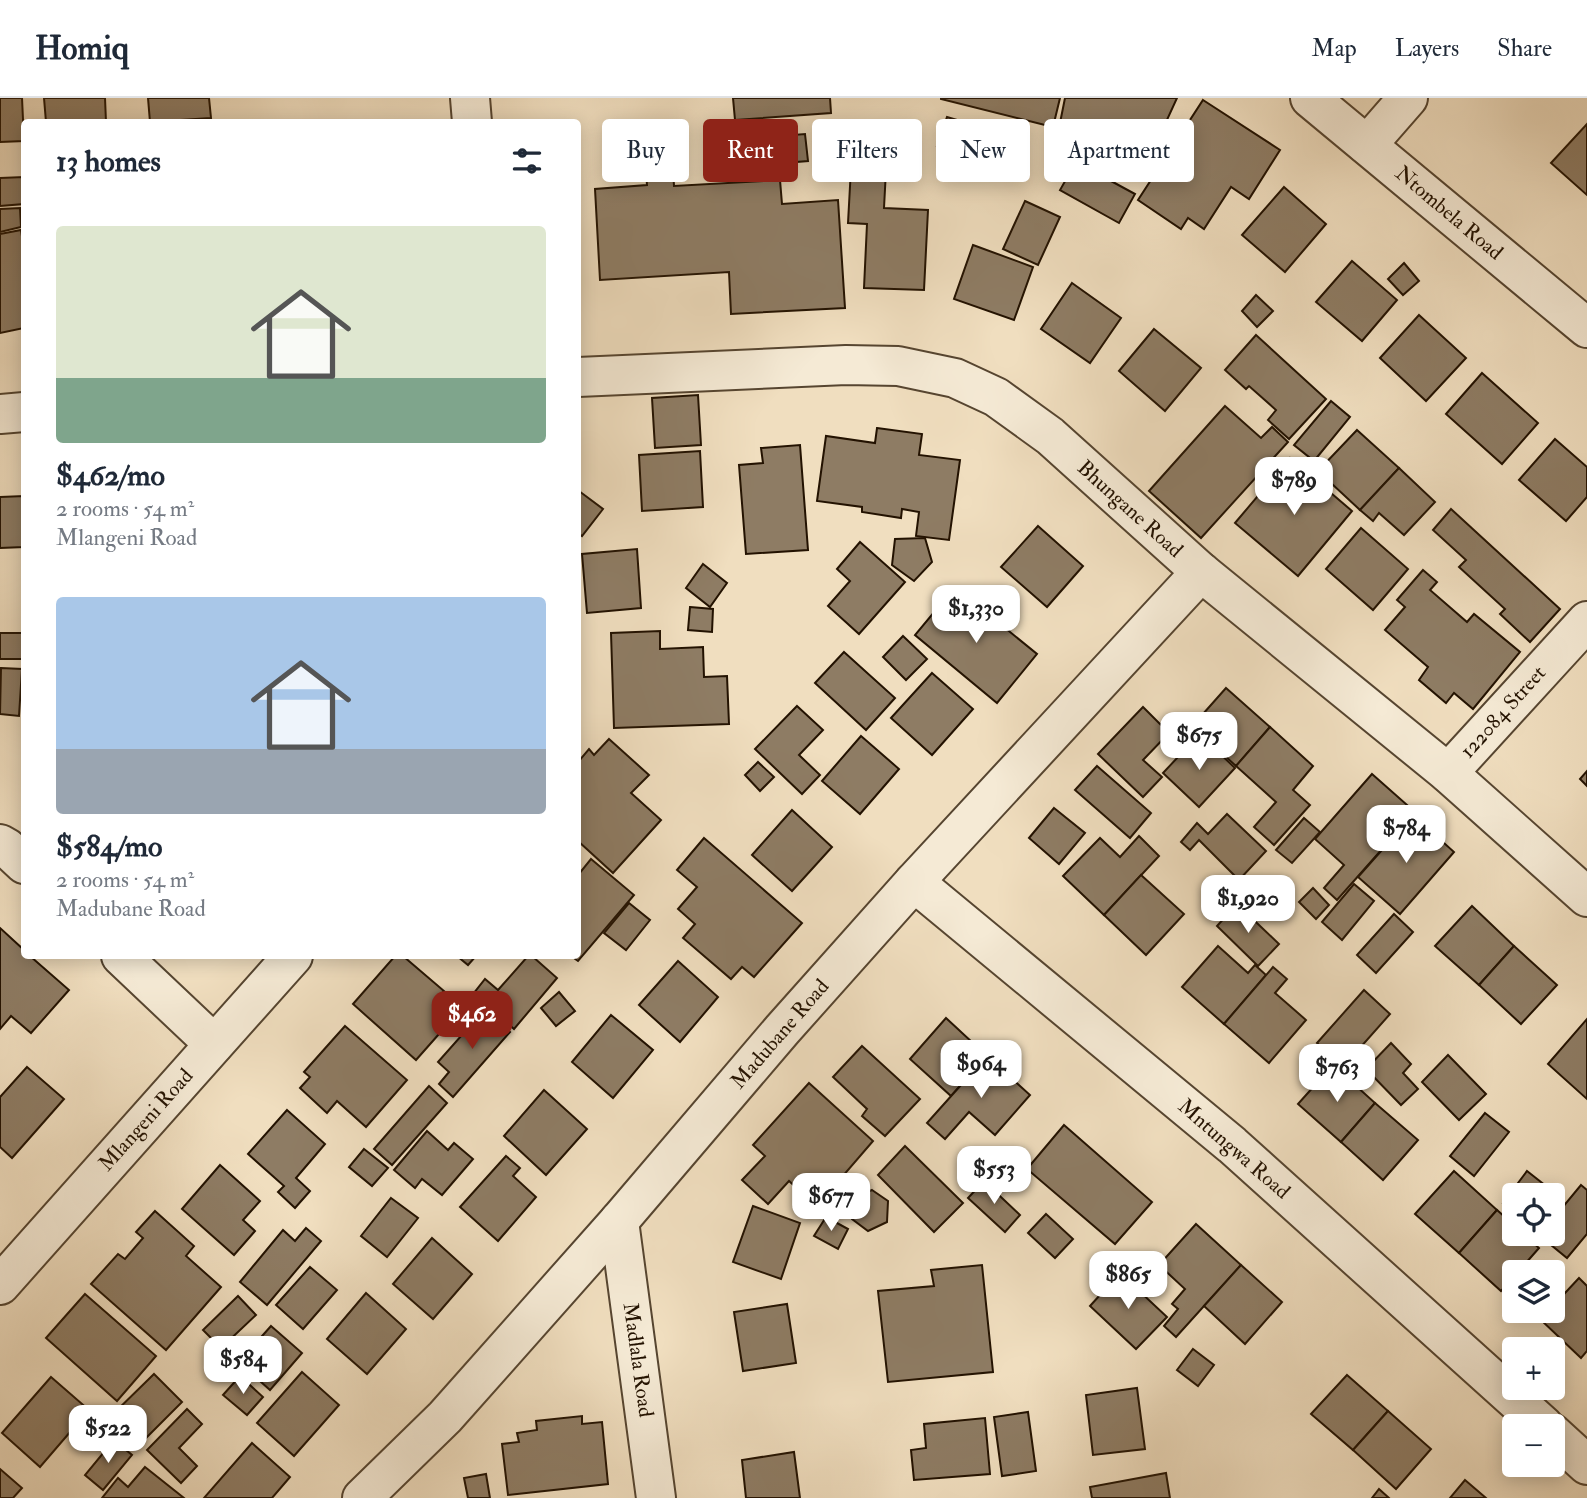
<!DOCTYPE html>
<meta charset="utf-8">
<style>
:root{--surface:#fff;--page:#f2f2f3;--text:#1f2937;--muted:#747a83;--line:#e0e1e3;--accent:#8f2418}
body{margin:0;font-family:"IM FELL Double Pica",serif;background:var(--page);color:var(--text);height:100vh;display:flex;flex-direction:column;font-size:26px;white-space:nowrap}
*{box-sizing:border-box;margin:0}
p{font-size:23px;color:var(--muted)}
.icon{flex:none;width:38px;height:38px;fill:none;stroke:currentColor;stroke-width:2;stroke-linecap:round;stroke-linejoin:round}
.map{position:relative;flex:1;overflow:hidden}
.panel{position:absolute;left:21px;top:21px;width:560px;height:840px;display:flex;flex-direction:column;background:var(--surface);border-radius:7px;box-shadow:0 4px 18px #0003}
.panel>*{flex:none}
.guide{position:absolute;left:602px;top:21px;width:665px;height:63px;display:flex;gap:14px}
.tools{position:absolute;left:1502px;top:1085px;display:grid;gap:14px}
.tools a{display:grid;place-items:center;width:63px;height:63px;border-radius:7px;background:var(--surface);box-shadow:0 4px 18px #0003;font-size:35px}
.price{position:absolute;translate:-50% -60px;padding:0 16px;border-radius:14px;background:#fff;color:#222;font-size:23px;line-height:46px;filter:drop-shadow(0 2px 4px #0008)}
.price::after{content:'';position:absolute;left:50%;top:42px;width:21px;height:16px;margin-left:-10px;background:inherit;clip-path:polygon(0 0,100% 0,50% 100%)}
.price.current{background:var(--accent);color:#fff}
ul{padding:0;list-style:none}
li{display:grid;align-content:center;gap:14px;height:371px;padding:0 35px}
li span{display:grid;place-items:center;height:217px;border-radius:7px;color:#555}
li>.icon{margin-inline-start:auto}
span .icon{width:126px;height:126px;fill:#fffc;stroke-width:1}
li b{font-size:30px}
h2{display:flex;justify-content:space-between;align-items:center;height:84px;padding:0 35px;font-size:30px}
.pill{padding:0 24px;border-radius:7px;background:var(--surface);box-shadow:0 4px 18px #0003;font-size:24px;line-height:63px}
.pill.current{background:var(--accent);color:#fff}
header{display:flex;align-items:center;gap:42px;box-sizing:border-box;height:98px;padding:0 35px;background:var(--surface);border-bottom:2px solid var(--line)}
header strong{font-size:33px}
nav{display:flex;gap:38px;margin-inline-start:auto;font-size:24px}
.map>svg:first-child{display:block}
</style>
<header>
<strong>Homiq</strong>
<nav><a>Map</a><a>Layers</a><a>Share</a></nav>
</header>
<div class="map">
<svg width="1587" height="1400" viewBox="0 0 1587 1400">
<rect width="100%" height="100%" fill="#f0debf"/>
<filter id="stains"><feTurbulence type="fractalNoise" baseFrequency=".00286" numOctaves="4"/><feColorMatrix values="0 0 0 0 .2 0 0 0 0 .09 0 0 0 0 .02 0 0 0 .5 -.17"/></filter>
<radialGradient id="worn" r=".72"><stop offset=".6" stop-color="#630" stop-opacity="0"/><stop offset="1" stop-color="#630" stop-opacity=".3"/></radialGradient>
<g fill="#8e7c64" stroke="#231201" stroke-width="2">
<path d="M0 0H22L24 43 0 44Z"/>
<path d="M44 0H105L106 24H46Z"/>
<path d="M148 0H209L211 20 150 24Z"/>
<path d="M733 0H830L831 15 735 22Z"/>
<path d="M941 0H1060L1053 29 941 1Z"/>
<path d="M1065 0H1177L1145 70 1059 30Z"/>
<path d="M1203 2 1280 52 1249 101 1231 89 1204 131 1188 120 1181 131 1138 102Z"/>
<path d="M947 19 977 28 967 58 937 48Z"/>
<path d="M873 25 902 32 897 55 869 50Z"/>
<path d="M1587 26V97L1551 65Z"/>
<path d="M805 36 808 63 759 67 757 40Z"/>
<path d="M1076 64 1135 96 1119 125 1060 92Z"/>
<path d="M851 70 886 72 884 110 928 112 924 192 864 190 867 126 848 125Z"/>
<path d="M673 71 674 88 780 82 782 106 838 102 845 210 731 216 729 174 600 182 595 91 647 87 646 73Z"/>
<path d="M24 79V106L0 108V80Z"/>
<path d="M1284 89 1326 126 1285 174 1242 137Z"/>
<path d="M1025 103 1060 119 1038 167 1003 151Z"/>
<path d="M20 110 21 129 0 134V111Z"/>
<path d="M21 132 24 151V230L0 235V136Z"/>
<path d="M973 147 1033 169 1014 222 954 201Z"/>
<path d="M1352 163 1397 202 1362 243 1316 204Z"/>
<path d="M1404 165 1419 183 1403 197 1388 181Z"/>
<path d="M1072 185 1121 220 1090 265 1041 231Z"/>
<path d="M1256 197 1273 213 1257 229 1242 213Z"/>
<path d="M1419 217 1466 260 1426 303 1380 260Z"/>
<path d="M1154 231 1201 270 1165 313 1119 273Z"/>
<path d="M1256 237 1326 301 1289 341 1268 322 1276 312 1249 288 1246 291 1225 272Z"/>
<path d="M1482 275 1538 325 1502 366 1446 316Z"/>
<path d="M698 297 701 347 655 350 652 300Z"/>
<path d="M1331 303 1350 319 1314 363 1294 347Z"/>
<path d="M1225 308 1261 340 1272 329 1288 344 1201 440 1149 393Z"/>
<path d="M877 330 922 336 919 357 960 362 949 442 916 438 919 414 902 411 901 420 862 414V409L817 403 826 338 875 345Z"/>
<path d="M1357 332 1399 370 1360 412 1318 373Z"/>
<path d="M1555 341 1587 369V399L1566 423 1519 382Z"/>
<path d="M800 347 808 452 746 456 739 367 763 365 761 350Z"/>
<path d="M700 353 703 409 642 413 639 357Z"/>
<path d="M1290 360 1352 413 1298 478 1235 425Z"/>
<path d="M1399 370 1435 404 1404 437 1379 415 1373 423 1360 412Z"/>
<path d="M579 393 603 411 582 438 578 435V395Z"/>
<path d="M24 398V449L0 450V399Z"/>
<path d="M1451 411 1560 511 1530 544 1500 516 1505 511 1459 469 1466 462 1433 432Z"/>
<path d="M1038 428 1083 468 1047 509 1001 469Z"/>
<path d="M1361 430 1408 471 1373 512 1326 471Z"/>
<path d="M925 440 932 464 914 483 892 467 895 441Z"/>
<path d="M860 444 905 484 859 536 828 508 850 483 837 471Z"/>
<path d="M637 451 641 510 587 515 582 456Z"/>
<path d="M703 466 727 485 710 509 686 490Z"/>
<path d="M1423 472 1437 484 1430 492 1467 524 1474 516 1520 554 1473 611 1454 595 1446 605 1419 582 1428 569 1385 532 1405 509 1397 502Z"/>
<path d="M955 489 1037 556 997 605 915 537Z"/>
<path d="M690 509 713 511 712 534 688 532Z"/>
<path d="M660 533V551L703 549 704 579 727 578 729 626 614 630 611 535Z"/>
<rect x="0" y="535" width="24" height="26"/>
<path d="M903 538 927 561 906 582 883 559Z"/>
<path d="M844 554 895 600 866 632 815 585Z"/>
<path d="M1 570 22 571 19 618 0 616Z"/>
<path d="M932 575 973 611 932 657 891 620Z"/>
<path d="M1226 590 1270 629 1236 668 1214 648 1209 654 1187 634Z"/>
<path d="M797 608 823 632 799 657 820 677 802 696 755 651Z"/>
<path d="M1143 609 1169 635 1143 662 1162 679 1143 699 1098 656Z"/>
<path d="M1270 629 1313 668 1293 692 1310 707 1274 747 1254 729 1276 704 1236 668Z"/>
<path d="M861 638 899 671 860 716 822 683Z"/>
<path d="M609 641 649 677 631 695 661 722 613 775 578 743V664L589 651 594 657Z"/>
<path d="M1194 642 1209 655 1214 650 1235 670 1199 709 1163 675Z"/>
<path d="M758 664 774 679 760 693 745 677Z"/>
<path d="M1097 668 1151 715 1130 740 1075 692Z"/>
<path d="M1587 673V688L1580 681Z"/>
<path d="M1372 676 1415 714 1337 802 1324 790 1344 767 1315 741Z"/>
<path d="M1054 710 1085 735 1059 766 1029 740Z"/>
<path d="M792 712 832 749 792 793 752 757Z"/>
<path d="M1227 716 1266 753 1239 782 1199 742 1190 752 1181 744 1197 725 1208 736Z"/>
<path d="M1413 717 1454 754 1400 816 1358 779Z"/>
<path d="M1304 720 1320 734 1292 765 1276 752Z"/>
<path d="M1139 738 1159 758 1104 817 1063 778 1100 740 1120 759Z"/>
<path d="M704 740 802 825 754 879 742 869 731 881 683 840 695 826 678 811 697 789 677 772Z"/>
<path d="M591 761 634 797 578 863 571 858H578V777Z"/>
<path d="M1141 777 1184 816 1146 857 1104 817Z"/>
<path d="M1354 786 1374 803 1342 842 1322 824Z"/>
<path d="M1313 790 1329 807 1316 821 1299 804Z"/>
<path d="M629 805 650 822 626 852 604 835Z"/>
<path d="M1237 806 1279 846 1258 868 1217 828Z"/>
<path d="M1472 808 1514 848 1479 887 1435 848Z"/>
<path d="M1394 816 1413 834 1376 875 1357 857Z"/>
<path d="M0 830 24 852V858H30L69 892 31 935 11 918 0 931Z"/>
<path d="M1218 848 1248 875 1255 867 1266 877 1224 926 1182 889Z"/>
<path d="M1514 848 1557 887 1521 926 1479 887Z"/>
<path d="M395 858H403L444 893 435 903 454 919 416 962 353 906Z"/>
<path d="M457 858H476L468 867Z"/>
<path d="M528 858H532L557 880 514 931 474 895 485 881 498 892Z"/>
<path d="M678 863 718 899 680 944 639 907Z"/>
<path d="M1273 869 1287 881 1275 895 1306 922 1269 965 1224 926Z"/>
<path d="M1364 892 1390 916 1343 969 1317 945Z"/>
<path d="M559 894 575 913 556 928 541 910Z"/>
<path d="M485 911 510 934 453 999 439 986 449 974 438 964Z"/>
<path d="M611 917 653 952 613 1000 572 964Z"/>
<path d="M946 920 987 958 951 998 910 961Z"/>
<path d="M1587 921V1001L1548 966Z"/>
<path d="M345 928 407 982 366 1029 337 1003 327 1015 300 990 310 979 304 974Z"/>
<path d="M1391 945 1411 966 1403 975 1418 991 1401 1007 1366 971Z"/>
<path d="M862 948 920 1001 885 1038 862 1018 867 1011 833 979Z"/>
<path d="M1448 957 1486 996 1459 1022 1422 984Z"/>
<path d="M987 958 1030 997 995 1037 969 1014 945 1041 927 1025Z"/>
<path d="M1333 967 1375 1005 1341 1044 1298 1006Z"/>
<path d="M27 969 64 1001 12 1060 0 1049V999Z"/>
<path d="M809 985 873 1043 835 1087 839 1090 820 1111 789 1083 768 1106 742 1082 765 1058 753 1047Z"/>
<path d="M429 988 447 1005 392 1067 374 1051Z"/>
<path d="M544 992 587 1031 546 1077 504 1038Z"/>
<path d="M1375 1005 1418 1042 1383 1082 1341 1044Z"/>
<path d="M287 1012 325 1046 296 1080 310 1093 295 1110 278 1094 284 1088 248 1056Z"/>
<path d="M1485 1015 1509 1034 1474 1078 1450 1058Z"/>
<path d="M1064 1027 1152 1104 1115 1146 1027 1071Z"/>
<path d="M427 1033 448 1052 454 1045 473 1061 442 1097 422 1081 415 1090 394 1072Z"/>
<path d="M905 1048 963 1105 934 1134 878 1077Z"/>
<path d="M364 1051 388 1070 372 1088 349 1069Z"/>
<path d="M506 1058 520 1070 513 1078 536 1099 498 1143 460 1109Z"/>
<path d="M220 1067 260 1103 243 1122 255 1133 234 1157 182 1111Z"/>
<path d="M1454 1073 1497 1112 1459 1155 1415 1116Z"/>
<path d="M1527 1073 1551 1092 1547 1097H1514V1114L1503 1105Z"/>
<path d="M984 1083 1020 1117 1005 1134 968 1100Z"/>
<path d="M1581 1087 1587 1092V1136L1567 1160 1540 1138 1541 1136H1552V1122Z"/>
<path d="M872 1092 888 1103 887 1124 868 1133 852 1121 853 1101Z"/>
<path d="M391 1100 418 1120 387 1159 361 1138Z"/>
<path d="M753 1108 800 1125 781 1181 733 1164Z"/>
<path d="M1497 1112 1514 1127V1136H1523L1539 1150 1518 1174H1514V1179L1501 1193 1459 1155Z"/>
<path d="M155 1113 194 1148 186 1158 221 1189 166 1252 91 1186 118 1156 125 1161 143 1140 136 1134Z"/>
<path d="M1046 1116 1073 1141 1055 1160 1028 1135Z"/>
<path d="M826 1119 848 1131 838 1151 814 1138Z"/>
<path d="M1196 1126 1241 1167 1176 1239 1164 1228 1178 1211 1172 1206 1185 1191 1159 1167Z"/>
<path d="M306 1130 321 1143 267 1207 240 1184 283 1132 295 1143Z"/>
<path d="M432 1140 472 1176 433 1221 393 1186Z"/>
<path d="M982 1167 993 1274 888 1284 878 1193 934 1188 931 1172Z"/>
<path d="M1241 1167 1282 1204 1245 1246 1204 1208Z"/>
<path d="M310 1169 337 1192 303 1231 276 1207Z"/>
<path d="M1120 1175 1167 1219 1136 1251 1090 1208Z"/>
<path d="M1579 1180 1587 1188V1253L1581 1260 1541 1222 1549 1213H1552V1209Z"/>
<path d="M366 1195 406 1231 367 1276 327 1241Z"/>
<path d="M85 1196 156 1258 117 1303 46 1240Z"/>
<path d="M238 1198 256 1217 221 1250 203 1232Z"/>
<path d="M787 1206 796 1265 743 1273 734 1214Z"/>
<path d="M271 1228 302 1255 270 1292 239 1264Z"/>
<path d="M1193 1251 1214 1267 1198 1288 1177 1272Z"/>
<path d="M302 1274 339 1307 294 1358 257 1325Z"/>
<path d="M154 1276 182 1304 137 1349 109 1320Z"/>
<path d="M1347 1277 1388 1313 1353 1352 1311 1316Z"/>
<path d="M240 1278 263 1299 247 1317 223 1297Z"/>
<path d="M51 1279 89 1312 40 1369 2 1335Z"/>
<path d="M1137 1290 1145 1351 1093 1357 1086 1297Z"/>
<path d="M187 1311 202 1326 179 1350 197 1368 181 1385 147 1352Z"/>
<path d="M1388 1313 1431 1351 1396 1391 1353 1352Z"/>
<path d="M1028 1314 1036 1373 1002 1378 994 1319Z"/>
<path d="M582 1318V1326L602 1324 608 1386 508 1397 502 1346 519 1344 517 1335 537 1332 536 1323Z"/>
<path d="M985 1320 990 1376 914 1382 911 1352 926 1350 924 1326Z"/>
<path d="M114 1342 132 1357 103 1392 85 1377Z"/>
<path d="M252 1345 290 1379 272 1400H204Z"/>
<path d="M794 1354 800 1400H746L742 1362Z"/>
<path d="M145 1369 184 1400H102L118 1380 128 1389Z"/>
<path d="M0 1371 22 1390 13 1400H0Z"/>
<path d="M1166 1375 1170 1400H1092L1090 1389Z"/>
<path d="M486 1376 490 1400H468L464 1380Z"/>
<path d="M1465 1382 1486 1400H1450Z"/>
<path d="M1379 1391 1389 1400H1372Z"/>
</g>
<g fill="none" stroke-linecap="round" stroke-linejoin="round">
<defs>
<g id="street">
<path d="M470 0 472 24"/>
<path d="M1310 0 1587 230"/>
<path d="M1367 47 1408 0"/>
<path d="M578 279 846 267 898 268 955 280 996 299 1050 338 1201 474 1448 675 1587 799"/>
<path d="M0 316 24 314"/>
<path d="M1448 675 1587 523"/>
<path d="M0 746 7 750 24 766"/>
<path d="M914 784 1232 1047 1544 1328"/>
<path d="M121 858 214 946"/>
<path d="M619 1123 656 1400"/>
<path d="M0 1187 293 858"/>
<path d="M1552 1335 1587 1367"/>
<path d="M362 1400 445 1319 619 1123 782 932 914 784 1201 474"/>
</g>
</defs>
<use href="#street" stroke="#564530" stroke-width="42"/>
<use href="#street" stroke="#f5ead5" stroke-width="38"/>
</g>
<g text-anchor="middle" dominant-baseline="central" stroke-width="5" stroke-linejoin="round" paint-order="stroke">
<g font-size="21" fill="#231201" stroke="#f5ead5">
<text transform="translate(1449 115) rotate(40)">Ntombela Road</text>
<text transform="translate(1130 411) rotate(42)">Bhungane Road</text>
<text transform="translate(1503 614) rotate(-48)">122084 Street</text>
<text transform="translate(780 936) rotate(-49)">Madubane Road</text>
<text transform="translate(146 1022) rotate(-48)">Mlangeni Road</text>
<text transform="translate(1234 1051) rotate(41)">Mntungwa Road</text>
<text transform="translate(638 1262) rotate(82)">Madlala Road</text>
</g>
</g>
<rect width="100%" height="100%" filter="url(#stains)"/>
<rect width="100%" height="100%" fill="url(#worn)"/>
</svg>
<div class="tools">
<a><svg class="icon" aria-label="locate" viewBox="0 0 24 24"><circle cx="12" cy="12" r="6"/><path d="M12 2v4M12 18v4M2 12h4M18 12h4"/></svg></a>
<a><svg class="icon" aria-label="layers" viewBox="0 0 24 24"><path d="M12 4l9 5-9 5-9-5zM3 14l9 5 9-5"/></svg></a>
<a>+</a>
<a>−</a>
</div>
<b class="price" style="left:1294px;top:419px">$789</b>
<b class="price" style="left:976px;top:547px">$1,330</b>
<b class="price" style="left:1199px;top:674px">$675</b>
<b class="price" style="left:1406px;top:767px">$784</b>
<b class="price" style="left:1248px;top:837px">$1,920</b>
<b class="price current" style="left:472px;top:953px">$462</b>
<b class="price" style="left:981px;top:1002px">$964</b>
<b class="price" style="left:1337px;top:1006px">$763</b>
<b class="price" style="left:994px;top:1108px">$553</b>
<b class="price" style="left:831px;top:1135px">$677</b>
<b class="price" style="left:1128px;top:1213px">$865</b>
<b class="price" style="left:243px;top:1298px">$584</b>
<b class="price" style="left:108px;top:1367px">$522</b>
<div class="guide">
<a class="pill">Buy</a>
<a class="pill current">Rent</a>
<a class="pill">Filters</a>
<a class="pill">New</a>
<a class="pill">Apartment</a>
</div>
<section class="panel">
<h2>13 homes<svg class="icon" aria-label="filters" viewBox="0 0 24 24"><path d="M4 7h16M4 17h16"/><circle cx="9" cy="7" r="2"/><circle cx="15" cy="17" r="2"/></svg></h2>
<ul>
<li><span style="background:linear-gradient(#dfe7d0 70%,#7fa58c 0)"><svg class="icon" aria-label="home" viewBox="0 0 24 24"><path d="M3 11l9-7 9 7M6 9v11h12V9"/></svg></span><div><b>$462/mo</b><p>2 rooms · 54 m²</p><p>Mlangeni Road</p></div></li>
<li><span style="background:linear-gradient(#a9c7e8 70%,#9aa5b1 0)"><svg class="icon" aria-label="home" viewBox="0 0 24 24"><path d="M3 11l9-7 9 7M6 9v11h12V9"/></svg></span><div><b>$584/mo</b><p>2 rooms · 54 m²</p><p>Madubane Road</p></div></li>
</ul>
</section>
</div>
